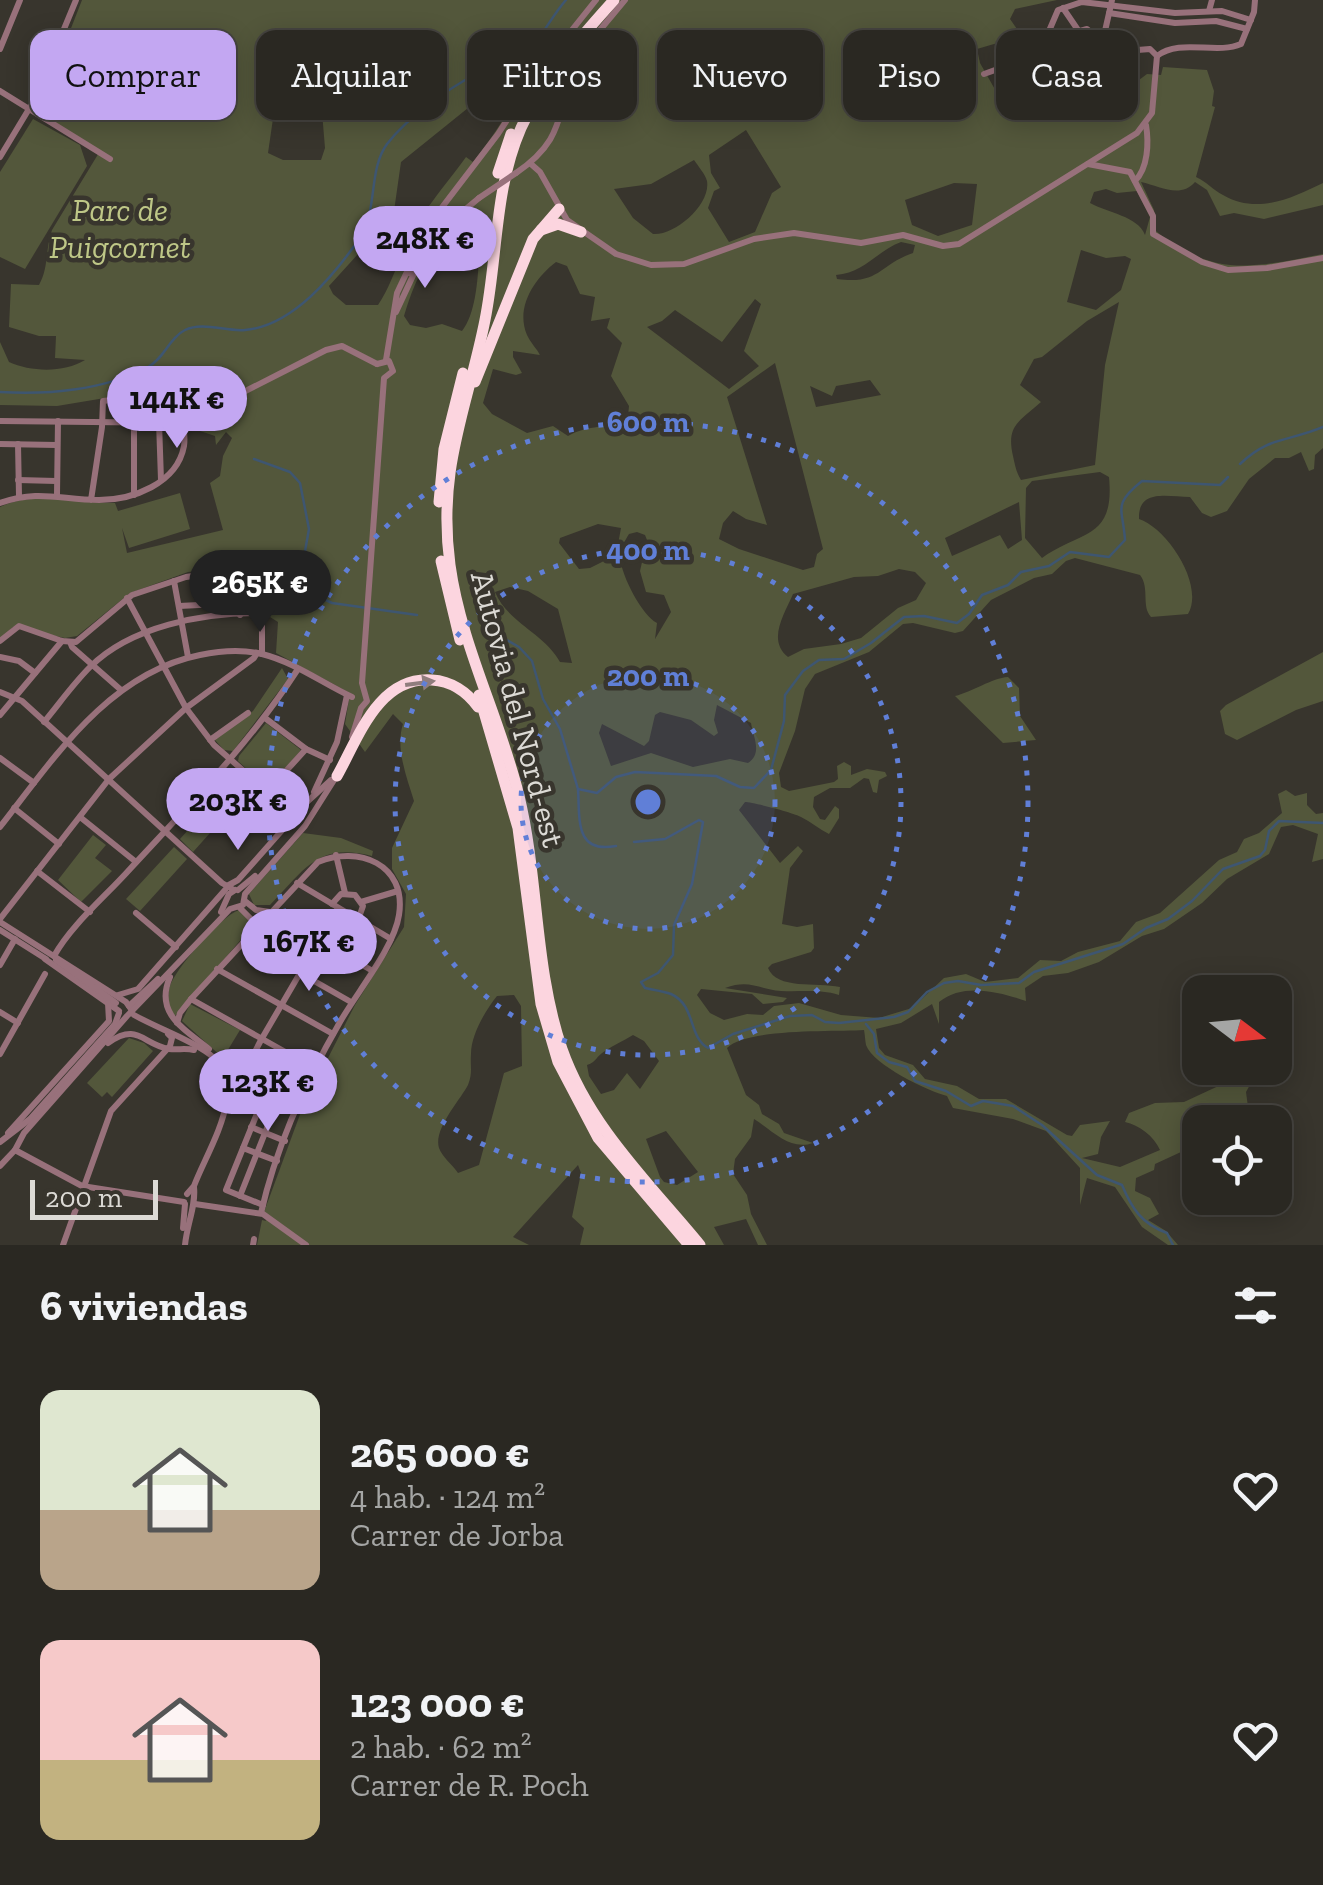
<!DOCTYPE html>
<html lang="es">
<meta charset="utf-8">
<style>
:root{--surface:#2a2822;--page:#32302a;--text:#f1f3f6;--muted:#a5a6a5;--line:#464440;--accent:#c3a7f2}
body{margin:0;font-family:"Zilla Slab",serif;background:var(--page);color:var(--text);height:100vh;display:flex;flex-direction:column;font-size:38px;white-space:nowrap}
*{box-sizing:border-box;margin:0}
p{font-size:32px;color:var(--muted)}
.icon{flex:none;width:55px;height:55px;fill:none;stroke:currentColor;stroke-width:2;stroke-linecap:round;stroke-linejoin:round}
.map{position:relative;height:1245px;overflow:hidden}
.sheet{display:flex;flex-direction:column;background:var(--surface);flex:1}
.sheet>*{flex:none}
.guide{position:absolute;left:30px;top:30px;width:1265px;height:90px;display:flex;gap:20px}
.needle{width:65px;rotate:106deg}
.controls{position:absolute;left:1182px;top:975px;display:grid;gap:20px}
.controls a{display:grid;place-items:center;width:110px;height:110px;border-radius:20px;background:var(--surface);box-shadow:0 5px 25px #0003,0 0 0 2px var(--line);font-size:50px}
.scale{position:absolute;left:30px;bottom:25px;width:128px;box-sizing:border-box;padding-left:10px;border:5px solid #dcdad5;border-top:0;font-size:28px;line-height:35px;white-space:nowrap;color:#dcdad5;-webkit-text-stroke:8px #38352d;paint-order:stroke}
.price{position:absolute;translate:-50% -85px;padding:0 22px;border-radius:35px;background:var(--accent);color:#111;font-size:32px;line-height:65px;filter:drop-shadow(0 2px 5px #0008)}
.price::after{content:'';position:absolute;left:50%;top:60px;width:30px;height:22px;margin-left:-15px;background:inherit;clip-path:polygon(0 0,100% 0,50% 100%)}
.price.current{background:#222;color:#fff}
ul{padding:0;list-style:none}
li{display:flex;align-items:center;gap:30px;height:250px;padding:0 40px}
li span{display:grid;place-items:center;flex:none;width:280px;height:200px;border-radius:20px;color:#555}
li>.icon{margin-inline-start:auto}
span .icon{width:120px;height:120px;fill:#fffc;stroke-width:1}
li b{font-size:42px}
h2{display:flex;justify-content:space-between;align-items:center;height:120px;padding:0 40px;font-size:42px}
.tag{padding:0 35px;border-radius:20px;background:var(--surface);box-shadow:0 5px 25px #0003,0 0 0 2px var(--line);font-size:35px;line-height:90px}
.tag.current{background:var(--accent);color:#111}
.map>svg:first-child{display:block}
</style>
<div class="map">
<svg width="1323" height="1245" viewBox="0 0 1323 1245">
<rect width="100%" height="100%" fill="#38352d"/>
<g fill="#53573b" fill-rule="evenodd">
<path d="M82 0H1057L1015 9 1010 19 1019 32 1018 37 977 49 980 63 997 93 1061 78 1062 67 1072 63 1080 71 1086 91 1131 86 1147 74 1161 75 1163 67 1207 70 1214 91 1212 106 1215 107 1196 177C1207 182 1213 190 1223 195 1257 215 1292 198 1323 183V205L1264 219 1234 213 1220 216 1207 190 1195 182C1180 199 1160 186 1141 182L1154 210 1156 231C1214 279 1256 267 1323 254V448L1315 455 1314 469 1309 471 1301 452 1289 458H1275L1249 479 1227 511 1211 517 1202 513 1190 497C1168 497 1138 488 1139 519 1167 528 1205 585 1188 614L1151 617C1141 606 1150 588 1140 575L1075 558 1066 561 1052 574 1034 578 991 600 963 631 955 633 913 623 903 624 869 652 815 674 805 689 795 731 779 773 781 787 789 791 834 782 838 779 837 766 844 762 851 766V775L867 769 885 772 887 776 879 780 877 793 873 792 869 779 864 778 850 788H830L814 797 813 807 820 819 825 820 835 806 839 809V818L829 834C819 829 811 822 801 817 795 813 752 802 745 802L739 810 780 863 798 846 803 851 790 868 782 924 797 927 813 924 814 948 811 952 772 964 768 968C777 990 816 982 840 987L839 995C819 989 802 992 781 991 757 989 750 979 725 988L787 998 783 1002 763 1004 752 994 701 989 697 995 710 1013 724 1020 747 1014 763 1015 774 1006 799 1003 841 1015 879 1018 912 1008 944 978 966 974 985 982 1018 978 1040 960 1061 961 1078 952 1120 941 1136 922 1160 913 1219 860 1237 852 1244 839 1259 833 1282 813 1278 794 1286 790 1295 796 1307 793V805L1316 814 1323 813V859L1312 862 1318 834 1293 825 1281 827 1269 854 1227 879 1202 903 1164 929 1142 936 1099 962 1068 973 1043 976 1025 988 1026 1001C1000 992 963 982 939 1002V1024L932 1004 901 1023 876 1029 879 1048 885 1055 913 1065 925 1079 957 1086 979 1099H1006L1067 1135 1072 1136 1080 1125 1110 1121 1101 1137 1098 1154 1082 1158 1120 1167 1160 1150C1154 1136 1139 1125 1125 1122L1129 1113 1155 1103 1184 1102 1227 1082 1251 1083 1246 1092 1250 1122H1200V1146H1194L1155 1164 1154 1170 1136 1178 1135 1191 1150 1198 1159 1214 1148 1220 1166 1231 1178 1245H1168L1142 1227 1115 1187 1087 1178 1080 1205V1168L1046 1131 1013 1119 953 1108 947 1096C928 1091 873 1065 866 1045 865 1040 865 1035 864 1030 833 1032 746 1028 727 1048L746 1095 759 1105 762 1114 779 1124 784 1133 813 1143C790 1151 773 1131 754 1119L751 1137 735 1159 733 1174 747 1195 751 1214 767 1245H758L746 1219 714 1227 724 1245H580L584 1228 572 1217 581 1173 578 1165 513 1237 529 1245H257L262 1220 266 1221 264 1212 302 1109 355 1005 404 927 406 894 392 869V848L414 801C407 778 395 748 403 724L393 714 365 752 345 724 350 693 276 653 278 622 270 617 268 609 243 611C242 595 241 581 256 573L255 565 188 572 130 593 77 636 65 638 13 627 0 639V507C35 490 77 504 115 503L118 511 180 493 190 529 129 548 122 528 127 553 223 530 210 483 220 476 223 456 232 438 226 432 216 445 215 436 185 426 183 406 164 404 152 393H135L57 406 0 405V342L9 362C31 372 64 373 85 360L55 358 56 336H39L9 327 11 284 39 285C49 267 45 250 52 230L100 151 38 113ZM894 29 912 36 923 59 917 77 862 94C859 68 890 57 888 34ZM514 70 527 79C511 108 494 136 473 162L466 157C445 186 418 216 404 248 396 268 390 287 378 305H346L333 294 329 286 359 253 379 241 393 218 401 162 468 108 489 83ZM318 96 321 100 325 148 321 160H283L268 153 276 98 305 101ZM746 130 781 187 772 193 755 232 729 242 708 208 714 191 720 188 711 173 709 155ZM694 160C698 166 705 174 707 181 711 205 674 236 653 234L633 218 614 189 651 184ZM954 183 977 184 972 225 938 236 912 225 905 200ZM1106 189 1117 193 1137 191 1150 217 1145 235C1138 216 1108 213 1090 203L1094 192ZM475 213H481C478 245 482 306 462 331L442 324 426 328 410 325 404 316C416 276 435 233 475 213ZM901 242 915 245 913 253C878 265 880 285 837 279L836 275C864 273 877 251 901 242ZM1081 250 1106 258 1125 256 1131 259 1121 290 1096 310 1067 302ZM556 262 567 266 580 294 595 297 591 321 610 318 607 328 622 343 611 376 629 406 628 416C609 430 588 424 568 436L553 426 527 433 492 414 483 403 493 369 516 375 522 373 513 357V351L540 355C537 349 530 342 527 335 515 307 535 278 556 262ZM755 299 761 304 744 351 759 366 729 389 647 327 662 321 675 310 722 342ZM1119 302 1105 365 1095 465 1021 480C1016 472 1015 465 1013 456 1006 425 1019 422 1041 402L1020 385 1034 359 1042 357 1087 321ZM775 363 823 549 817 554 814 567 803 570 739 549 719 539 723 523 733 511 746 519 767 525 727 397ZM870 380 881 395 816 407 810 386 832 396 836 386ZM1100 472 1109 477C1115 540 1081 530 1042 558L1025 538 1026 488 1032 481ZM1019 502 1022 540 1008 549 1000 535 952 556 945 538ZM598 524 621 528 616 555 590 568 579 569 559 543 560 538ZM637 532 645 535 647 540 640 571 646 592 664 595 671 612 655 639 657 623C642 615 622 577 620 558 620 550 625 540 629 534ZM899 569 915 572 926 583 916 600 898 608 861 638 841 644 804 649 788 657C767 640 784 615 793 594L854 577 878 576ZM510 587 528 591 558 609 572 663 560 662C544 633 508 623 495 592ZM717 705 751 723C753 737 763 753 748 763L730 759 693 767 651 753 611 766 599 733 602 724 644 746 649 741 655 715 660 712 691 720 714 736 718 733 714 720ZM514 995 521 1006 522 1066 504 1073 479 1165 458 1173C453 1165 442 1157 439 1148 433 1129 461 1099 468 1085 473 1072 470 1067 471 1054 471 1035 485 1011 497 996ZM633 1035 644 1041 659 1061 640 1089 627 1073 614 1090 601 1094 589 1076 587 1065C597 1062 596 1056 605 1051 614 1045 623 1041 633 1035ZM666 1131 698 1172 677 1185 664 1182 660 1177 646 1139Z"/>
<path d="M33 119 80 145 87 166 25 269 0 257V172Z"/>
<path d="M1323 652V701L1296 710 1237 740 1225 734 1220 711 1226 705Z"/>
<path d="M282 668 288 679 233 751 224 750 214 739 253 711Z"/>
<path d="M1008 677 1019 688 1020 716 1036 740 1003 743 955 696C972 692 992 678 1008 677Z"/>
<path d="M266 723 301 750 268 789 238 761 239 756Z"/>
<path d="M234 768 253 785 193 852 180 839 207 809 198 801 226 769Z"/>
<path d="M303 833 341 838 373 851 372 856C318 842 305 869 270 905H254L249 894Z"/>
<path d="M93 835 106 845 95 858 112 871 81 902 58 880Z"/>
<path d="M174 847 187 859 140 911 126 899Z"/>
<path d="M239 910 248 917 251 928 175 1016 168 1007C168 998 168 991 171 983 180 964 220 917 239 910Z"/>
<path d="M341 912 368 930 353 957 324 940Z"/>
<path d="M190 1004 240 1030 223 1058 182 1021Z"/>
<path d="M129 1038 144 1043 153 1051 112 1097 107 1092 102 1097 87 1083Z"/>
</g>
<g fill="none" stroke-linecap="round" stroke-linejoin="round">
<g stroke="#3e5671" stroke-width="2.5">
<path d="M147 368 159 373"/>
<path d="M0 392C48 395 105 390 148 367 164 359 169 338 185 330 203 321 226 332 245 330 293 326 334 275 360 238 378 210 368 170 387 144 408 117 446 90 476 74 489 67 506 68 519 59 539 44 550 18 566 0"/>
<path d="M254 459 290 472 300 483 309 529 302 568 309 592 332 603 417 615"/>
<path d="M1240 464C1269 436 1288 442 1323 427"/>
<path d="M505 639 519 647 532 661 543 699 560 729 578 789 597 793 616 777 635 772 716 776 740 787 754 788 771 770 784 721 785 695 803 671 819 660 844 659 871 643 904 617 924 616 957 623 969 614 982 595 1008 585 1021 572 1049 566 1070 552 1109 557 1125 540C1123 508 1112 505 1142 481L1220 485 1228 477"/>
<path d="M578 789C580 818 574 854 616 846"/>
<path d="M634 842 665 839 699 820 703 822 692 884 674 925 673 955 658 973 641 982 645 988C654 990 663 991 671 994 696 1005 688 1037 708 1048L733 1034 790 1016 812 1015 825 1022 839 1023 894 1017 908 1012 927 992 944 983 958 981 981 985 1019 983 1034 972 1123 944 1146 928 1168 919 1192 901 1223 869 1260 856 1265 850 1269 831 1279 821 1323 823"/>
<path d="M866 1024 874 1034 877 1053 889 1062 907 1067 915 1081 946 1091 971 1106 983 1101 1013 1106 1042 1125 1097 1175 1122 1185C1132 1209 1142 1224 1167 1233L1173 1245"/>
</g>
<g stroke="#98717b" stroke-width="6">
<path d="M1063 8 1078 30"/>
<path d="M1209 11 1212 0"/>
<path d="M1109 13 1175 23 1216 21 1247 29"/>
<path d="M1046 38 1058 10 1082 2 1175 13 1222 11 1251 20"/>
<path d="M1000 44 1063 36 1087 29 1099 39 1113 41"/>
<path d="M0 49 20 0"/>
<path d="M1050 54 1055 61 1070 58 1081 46 1092 52 1124 50"/>
<path d="M1157 56C1180 38 1216 55 1241 44L1254 12 1255 0"/>
<path d="M984 74 1023 60 1055 54 1070 35"/>
<path d="M0 91 110 159"/>
<path d="M0 157 35 99 76 0"/>
<path d="M531 164 540 172 567 220 616 254 651 265 684 264 754 239 794 233 861 243 903 235 943 246 959 244 1137 133 1152 113 1157 56 1150 49 1125 51 1105 31 1112 0"/>
<path d="M1088 164 1130 172 1153 216V234L1202 262 1228 270 1267 268 1323 258"/>
<path d="M516 173C569 137 554 111 579 62 590 39 609 20 625 0"/>
<path d="M1135 181C1148 168 1149 143 1146 125"/>
<path d="M409 273 449 223 479 198"/>
<path d="M396 312 418 265"/>
<path d="M386 360 397 293 430 223 498 134 536 75 596 0"/>
<path d="M134 396V418"/>
<path d="M0 421 183 423 326 350 342 346 377 364"/>
<path d="M159 422 161 480"/>
<path d="M0 444 57 445"/>
<path d="M18 444 19 496"/>
<path d="M18 480 56 481"/>
<path d="M57 494 58 421"/>
<path d="M134 495V422"/>
<path d="M0 503C39 489 61 500 99 500 132 500 177 484 184 446 186 434 182 420 181 408L163 407 151 395 103 401 102 427 91 500"/>
<path d="M174 581 188 657"/>
<path d="M127 598 186 708 214 745 295 816"/>
<path d="M179 606 239 603 240 615"/>
<path d="M0 641 19 626 62 641 76 642 132 595 186 577 248 568"/>
<path d="M70 642 72 647 121 690"/>
<path d="M0 657 19 661 35 673"/>
<path d="M0 692 22 701 222 883 234 890"/>
<path d="M0 715 62 641"/>
<path d="M265 718 306 749 330 760"/>
<path d="M44 722C59 704 73 684 90 667 131 626 203 613 258 613L262 622V654"/>
<path d="M352 737 361 708 367 701 362 683 384 378 393 371 389 361 377 364"/>
<path d="M210 740 248 713"/>
<path d="M0 758 34 783"/>
<path d="M267 792 306 749"/>
<path d="M314 792 337 742 347 695"/>
<path d="M14 808 59 844"/>
<path d="M80 817 136 862"/>
<path d="M0 827C54 758 109 673 200 655 219 651 242 649 262 654 294 662 322 683 352 697"/>
<path d="M336 855 345 893"/>
<path d="M37 871 90 912"/>
<path d="M297 883 391 939"/>
<path d="M227 886 238 880 308 801 331 780"/>
<path d="M238 890 255 876"/>
<path d="M245 901 256 910 270 912 371 970"/>
<path d="M361 902 398 891"/>
<path d="M332 904 341 894 355 895 363 906 358 920"/>
<path d="M240 908 252 920 254 929"/>
<path d="M221 912 229 894 235 890"/>
<path d="M136 913 176 947"/>
<path d="M0 919 109 779 186 708 254 658 257 653"/>
<path d="M0 922 126 1002 131 1009"/>
<path d="M0 930 46 959"/>
<path d="M244 941 351 1002"/>
<path d="M54 956C72 924 105 897 130 869 189 805 250 743 298 669"/>
<path d="M45 959 119 1011"/>
<path d="M56 960 116 1003"/>
<path d="M0 965 15 939"/>
<path d="M217 969 333 1034"/>
<path d="M170 977C154 1013 184 1029 209 1049"/>
<path d="M118 995 138 989 225 890"/>
<path d="M191 999 314 1068"/>
<path d="M129 1006 158 979"/>
<path d="M0 1012 18 1023"/>
<path d="M134 1015C157 1028 184 1037 205 1051 254 1082 209 1146 194 1186L187 1194"/>
<path d="M177 1023 180 1013 191 999 318 862C358 845 407 864 399 915 394 948 357 992 340 1022 306 1081 276 1147 261 1213"/>
<path d="M108 1043C138 1022 142 1044 169 1049 178 1050 186 1048 194 1050"/>
<path d="M0 1054 45 974"/>
<path d="M218 1061 237 1068 247 1065"/>
<path d="M231 1098 261 1040 338 908"/>
<path d="M251 1127 285 1141"/>
<path d="M8 1133 109 1021 108 1003"/>
<path d="M0 1142 30 1119 115 1024 119 1013"/>
<path d="M243 1148 277 1161"/>
<path d="M15 1150 82 1186 184 1202"/>
<path d="M0 1166 15 1150 24 1133 127 1016 230 909 243 905 245 894 305 826 336 777"/>
<path d="M240 1196 284 1085"/>
<path d="M195 1204 263 1214 306 1245"/>
<path d="M263 1205 226 1190 271 1079 303 1095"/>
<path d="M183 1228 185 1204"/>
<path d="M63 1245 111 1111 170 1046 172 1038 168 1034"/>
<path d="M185 1245C187 1224 196 1206 194 1187"/>
<path d="M253 1245 254 1239"/>
</g>
<g stroke="#fcd5df" stroke-width="11">
<path d="M614 0C578 40 543 79 521 128 494 190 498 255 485 320 467 410 437 468 450 565 461 645 500 718 519 796 539 879 534 968 562 1049 589 1126 649 1183 700 1245"/>
<path d="M498 173 511 134"/>
<path d="M541 230 558 224 581 232"/>
<path d="M475 382 533 239 559 209"/>
<path d="M439 502 444 449 463 373"/>
<path d="M441 561 460 640"/>
<path d="M479 695 518 828 541 1004 558 1062 598 1138 689 1245"/>
<path d="M337 776C358 739 378 676 432 680 451 681 467 692 478 707"/>
</g>
<path stroke="#98717b" stroke-width="6" d="M479 198 516 173"/>
</g>
<defs><path id="oneway-solid" d="M-6-.8H1V-3.2L6.5 0L1 3.2V.8H-6Z" transform="scale(2.5)"/></defs>
<use fill="#907d7d" href="#oneway-solid" transform="translate(420 683) rotate(-8)"/>
<circle cx="648" cy="802" r="127" fill="#607fd7" fill-opacity=".12"/>
<g fill="none" stroke="#607fd7" stroke-width="5" stroke-dasharray="5 10">
<circle cx="648" cy="802" r="127"/>
<circle cx="648" cy="802" r="253"/>
<circle cx="648" cy="802" r="380"/>
</g>
<g text-anchor="middle" dominant-baseline="central" stroke-width="9" stroke-linejoin="round" paint-order="stroke">
<g font-size="32" font-style="italic" fill="#bec787" stroke="#38352d">
<text x="120" y="210">Parc de<tspan x="120" dy="37">Puigcornet</tspan></text>
</g>
<g font-size="32" fill="#dcdad5" stroke="#38352d">
<text transform="translate(518 709) rotate(75)">Autovia del Nord-est</text>
</g>
</g>
<circle cx="648" cy="802" r="15" fill="#607fd7" stroke="#38352d" stroke-width="5"/>
<g font-size="30" text-anchor="middle" font-weight="bold" fill="#607fd7" stroke="#38352d" stroke-width="9" stroke-linejoin="round" paint-order="stroke">
<text x="648" y="432">600 m</text>
<text x="648" y="560">400 m</text>
<text x="648" y="686">200 m</text>
</g>
</svg>
<div class="controls">
<a><svg class="needle" viewBox="-14 -14 28 28"><path d="M0-13l5 13h-10z" fill="#e53935"/><path d="M0 13l5-13h-10z" fill="#a5a6a5"/></svg></a>
<a><svg class="icon" aria-label="locate" viewBox="0 0 24 24"><circle cx="12" cy="12" r="6"/><path d="M12 2v4M12 18v4M2 12h4M18 12h4"/></svg></a>
</div>
<div class="scale">200 m</div>
<b class="price" style="left:425px;top:291px">248K €</b>
<b class="price" style="left:177px;top:451px">144K €</b>
<b class="price current" style="left:260px;top:635px">265K €</b>
<b class="price" style="left:238px;top:853px">203K €</b>
<b class="price" style="left:309px;top:994px">167K €</b>
<b class="price" style="left:268px;top:1134px">123K €</b>
<div class="guide">
<a class="tag current">Comprar</a>
<a class="tag">Alquilar</a>
<a class="tag">Filtros</a>
<a class="tag">Nuevo</a>
<a class="tag">Piso</a>
<a class="tag">Casa</a>
</div>
</div>
<section class="sheet">
<h2>6 viviendas<svg class="icon" aria-label="filters" viewBox="0 0 24 24"><path d="M4 7h16M4 17h16"/><circle cx="9" cy="7" r="2"/><circle cx="15" cy="17" r="2"/></svg></h2>
<ul>
<li><span style="background:linear-gradient(#dfe7d0 60%,#b9a48a 0)"><svg class="icon" aria-label="home" viewBox="0 0 24 24"><path d="M3 11l9-7 9 7M6 9v11h12V9"/></svg></span><div><b>265 000 €</b><p>4 hab. · 124 m²</p><p>Carrer de Jorba</p></div><svg class="icon" aria-label="heart" viewBox="0 0 24 24"><path d="M12 20l-8-8c-3-5 5-10 8-4 3-6 11-1 8 4z"/></svg></li>
<li><span style="background:linear-gradient(#f6c9c9 60%,#c2b280 0)"><svg class="icon" aria-label="home" viewBox="0 0 24 24"><path d="M3 11l9-7 9 7M6 9v11h12V9"/></svg></span><div><b>123 000 €</b><p>2 hab. · 62 m²</p><p>Carrer de R. Poch</p></div><svg class="icon" aria-label="heart" viewBox="0 0 24 24"><path d="M12 20l-8-8c-3-5 5-10 8-4 3-6 11-1 8 4z"/></svg></li>
</ul>
</section>
